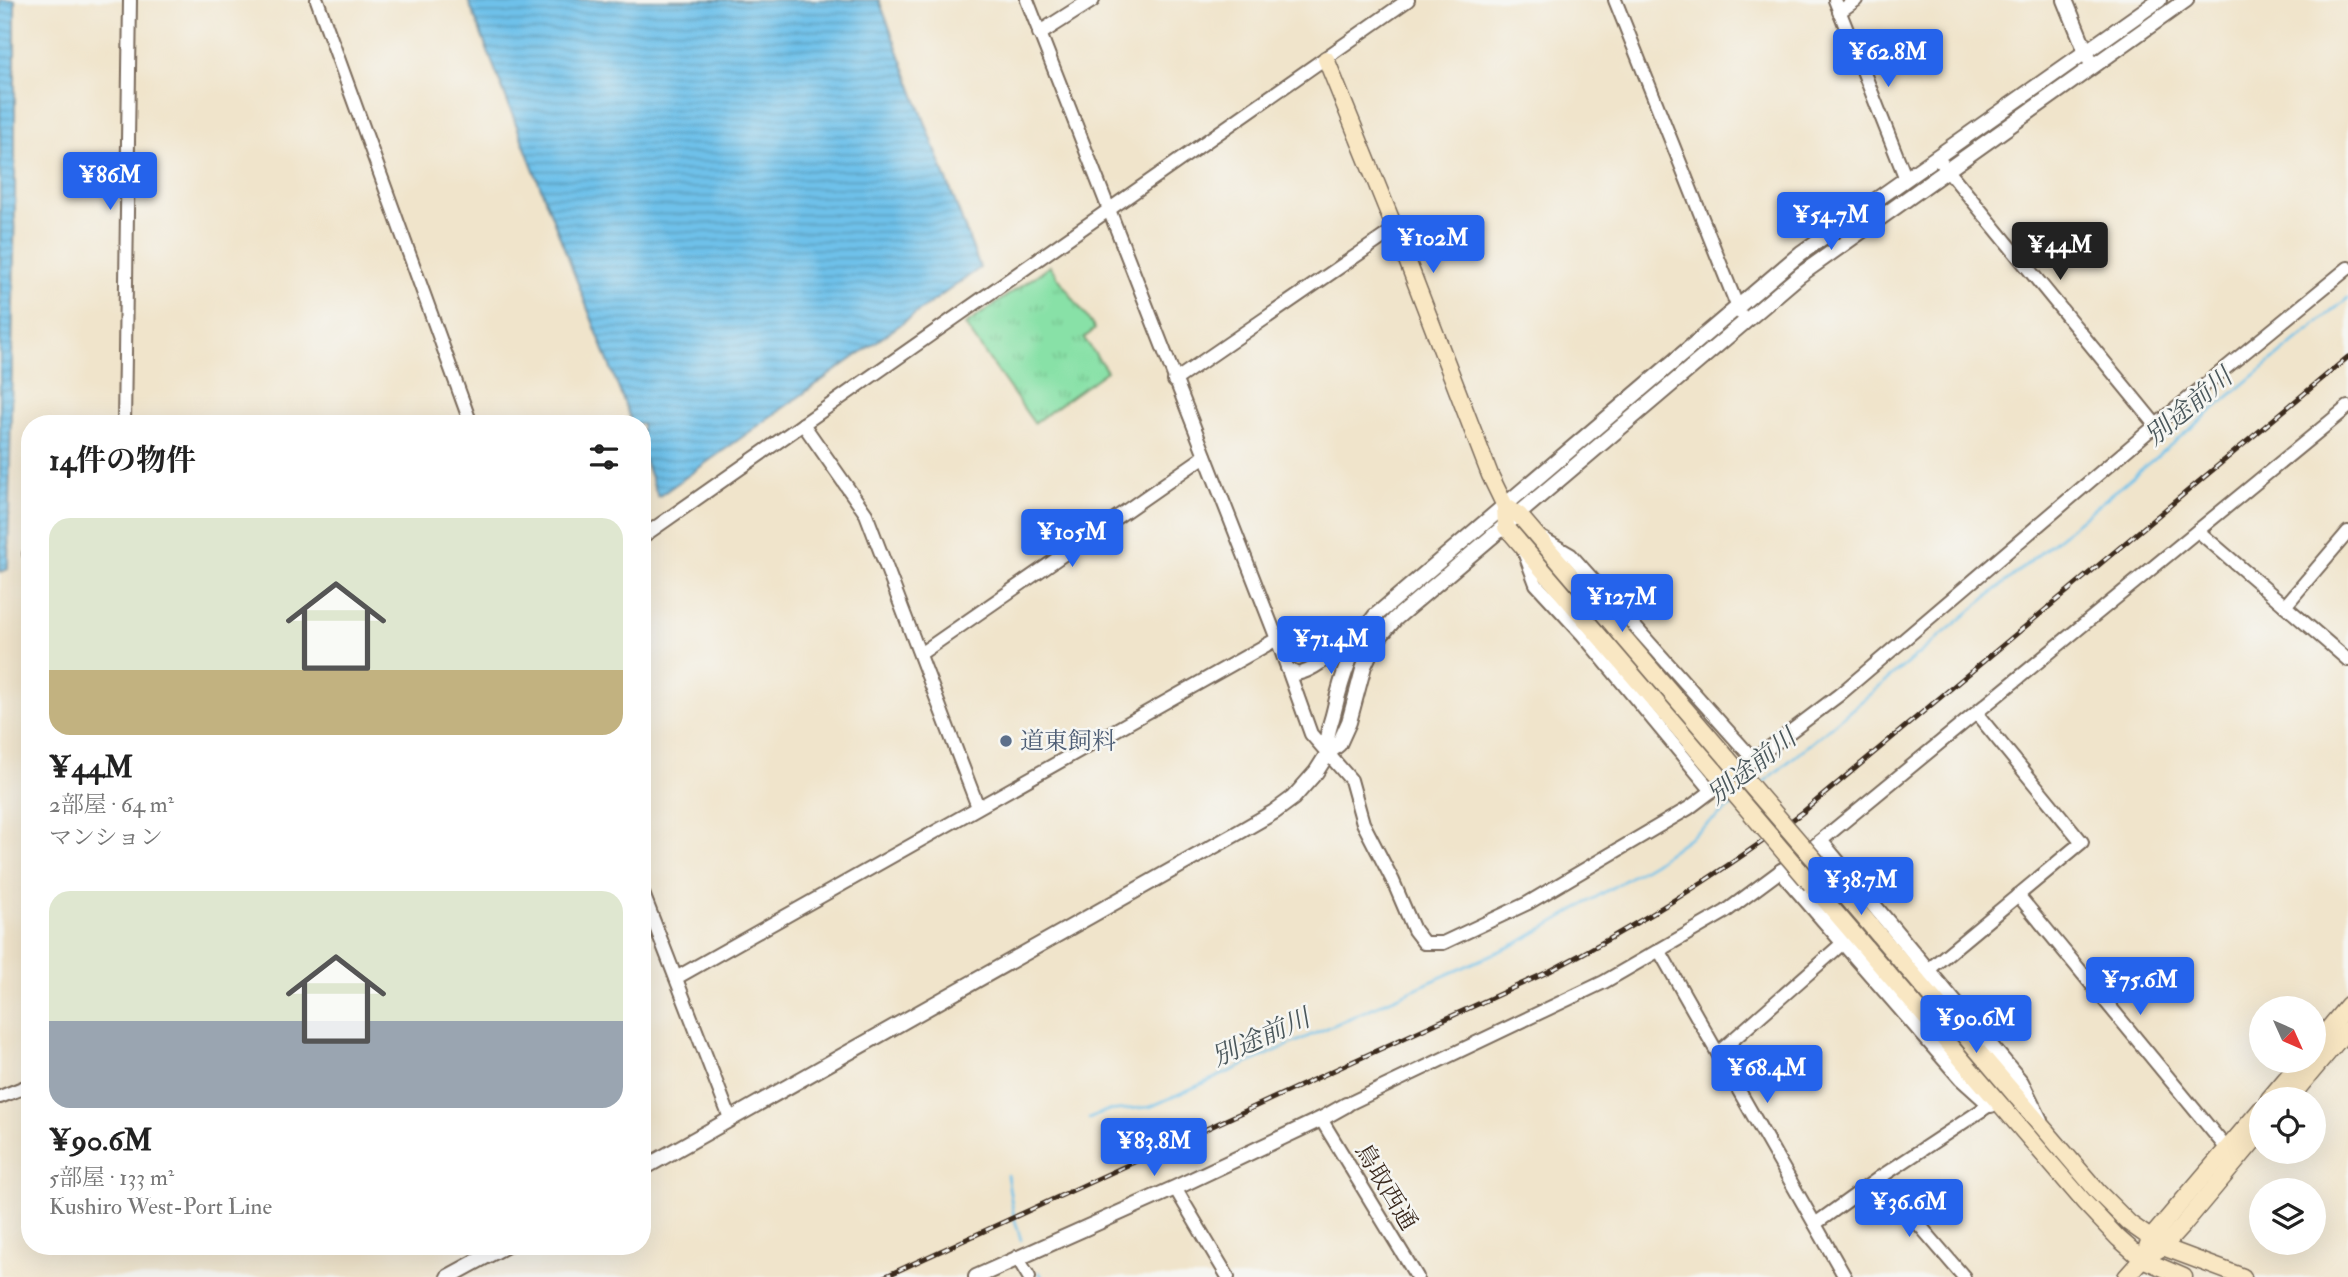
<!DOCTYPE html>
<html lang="ja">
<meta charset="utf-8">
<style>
:root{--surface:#fff;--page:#f6f6f6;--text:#222;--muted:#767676;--accent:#2563eb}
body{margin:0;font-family:"IM FELL Double Pica","Noto Serif JP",serif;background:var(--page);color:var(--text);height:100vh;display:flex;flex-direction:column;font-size:26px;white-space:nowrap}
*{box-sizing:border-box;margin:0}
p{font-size:23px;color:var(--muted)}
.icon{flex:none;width:38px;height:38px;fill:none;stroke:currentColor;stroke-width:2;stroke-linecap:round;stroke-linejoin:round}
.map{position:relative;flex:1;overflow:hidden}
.sheet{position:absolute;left:21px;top:415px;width:630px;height:840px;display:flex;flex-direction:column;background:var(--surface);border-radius:28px;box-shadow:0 7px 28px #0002}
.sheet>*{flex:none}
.needle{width:46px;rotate:135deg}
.tools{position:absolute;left:2249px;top:996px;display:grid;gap:14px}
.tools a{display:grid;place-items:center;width:77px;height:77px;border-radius:50%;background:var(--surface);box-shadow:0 7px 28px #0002;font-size:35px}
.price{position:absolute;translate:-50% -60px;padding:0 16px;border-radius:7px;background:var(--accent);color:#fff;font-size:23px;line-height:46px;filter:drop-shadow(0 2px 4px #0008)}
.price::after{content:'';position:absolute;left:50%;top:42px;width:21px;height:16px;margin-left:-10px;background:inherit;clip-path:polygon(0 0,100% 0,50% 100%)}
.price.active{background:#222;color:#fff}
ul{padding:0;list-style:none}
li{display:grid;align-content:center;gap:14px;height:371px;padding:0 28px}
li span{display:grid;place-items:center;height:217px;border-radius:21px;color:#555}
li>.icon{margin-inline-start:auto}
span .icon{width:126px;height:126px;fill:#fffc;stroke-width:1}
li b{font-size:30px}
h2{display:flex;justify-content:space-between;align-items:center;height:84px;padding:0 28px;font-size:30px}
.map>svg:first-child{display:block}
</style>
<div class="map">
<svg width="2348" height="1277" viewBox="0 0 2348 1277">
<defs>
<pattern id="grass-tufts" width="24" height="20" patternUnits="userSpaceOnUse" patternTransform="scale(1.75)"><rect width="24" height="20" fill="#88e1a7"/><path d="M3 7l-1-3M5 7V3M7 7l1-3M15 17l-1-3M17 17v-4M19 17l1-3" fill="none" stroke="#76c18f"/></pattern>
<pattern id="water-rules" width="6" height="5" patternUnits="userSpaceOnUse" patternTransform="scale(1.75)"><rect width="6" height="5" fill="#6ec1ea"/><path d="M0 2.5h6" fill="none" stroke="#5c9dbd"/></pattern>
</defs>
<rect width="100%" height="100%" fill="#f6f6f2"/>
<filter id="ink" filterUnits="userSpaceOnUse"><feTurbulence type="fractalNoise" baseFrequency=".0143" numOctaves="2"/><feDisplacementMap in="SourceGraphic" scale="14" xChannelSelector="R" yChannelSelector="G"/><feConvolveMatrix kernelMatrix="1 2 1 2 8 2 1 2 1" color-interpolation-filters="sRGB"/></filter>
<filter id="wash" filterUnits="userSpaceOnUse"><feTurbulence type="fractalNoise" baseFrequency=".00686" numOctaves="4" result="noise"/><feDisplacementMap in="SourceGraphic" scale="28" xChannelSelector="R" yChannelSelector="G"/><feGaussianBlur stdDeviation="1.57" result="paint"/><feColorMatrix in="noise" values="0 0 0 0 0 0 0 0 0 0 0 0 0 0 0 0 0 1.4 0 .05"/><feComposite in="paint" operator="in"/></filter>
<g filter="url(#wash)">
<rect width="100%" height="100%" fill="#f0e4cb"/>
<path fill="url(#grass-tufts)" stroke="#628662" stroke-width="2" d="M1050 266 1095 329 1084 338 1107 371 1034 423 965 325Z"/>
<g fill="url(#water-rules)" stroke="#547684" stroke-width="2">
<path d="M0 0H15V198L8 569 0 572Z"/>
<path d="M468 0H879L980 268 658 497 642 453V424L632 423Z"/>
</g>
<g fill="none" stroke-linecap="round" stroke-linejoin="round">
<g stroke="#6ec1ea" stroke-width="2.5">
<path d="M1758 787 2348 298"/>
<path d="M1089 1119 1106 1111 1150 1107 1520 942 1654 863 1736 803"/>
<path d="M1007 1175 1014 1217 1021 1240"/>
<path d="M1039 1272 1042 1277"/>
</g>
</g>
</g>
<g filter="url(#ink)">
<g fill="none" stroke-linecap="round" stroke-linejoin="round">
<defs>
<g id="minor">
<path d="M317 0 471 424"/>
<path d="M1027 0 1277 639 1311 734 1351 780 1363 823 1393 881 1414 930 1424 943H1443L1528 903 1689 808 1839 695 2156 425 2348 268"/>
<path d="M1615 0 1740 313"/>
<path d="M1835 0 1906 179"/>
<path d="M1839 12 1856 0"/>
<path d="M1941 162 2156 425"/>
<path d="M1174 381 1395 229"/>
<path d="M124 424 130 0"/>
<path d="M803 424 866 514 978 807"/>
<path d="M2198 531 2348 660"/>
<path d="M642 537 1408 0"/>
<path d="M1542 538 1571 555 1753 759"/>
<path d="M1524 552 1536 584 1582 634 1712 791"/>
<path d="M29 554H30"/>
<path d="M2285 606 2348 532"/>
<path d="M920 654 1205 456"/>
<path d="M1287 668 1297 674C1325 668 1343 639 1368 625"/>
<path d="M1813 847 2348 407"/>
<path d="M642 891 730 1118"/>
<path d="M2018 895 2232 1155"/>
<path d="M1659 950 1845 1277"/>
<path d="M1927 971 2082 842 1977 714"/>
<path d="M676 978 1277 639"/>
<path d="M1718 1053 1844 942"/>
<path d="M0 1097 30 1085"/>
<path d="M1346 1105 1604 982 1725 912 1787 866"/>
<path d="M1321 1119 1417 1277"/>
<path d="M1879 1178 1964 1277"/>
<path d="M1175 1188 1228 1277"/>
<path d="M1815 1224 1879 1178 1997 1100"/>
<path d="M1017 1257 1029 1277"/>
</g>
<g id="tertiary">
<path d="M2065 0 2089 59"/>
<path d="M1040 33 1092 0"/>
<path d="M1328 753C1325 735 1330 728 1334 711 1342 676 1352 645 1375 616L1801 253 2159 0"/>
<path d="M1821 842 2021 1082 2040 1120"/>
<path d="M1781 871 1961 1078 1991 1105"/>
<path d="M642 1169 1241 831 1274 812 1293 798 1316 772 1328 753 1339 744 1349 722 1364 666 1375 642 1395 619 1800 275 2186 0"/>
<path d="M448 1277 505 1246"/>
<path d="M976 1277 1175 1188 1321 1119 1346 1105"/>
</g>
<g id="secondary">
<path d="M1326 59 1395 229 1490 475 1505 506 1506 527 1715 771"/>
<path d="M1505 506 1519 515 1728 759"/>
<path d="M1826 873 2098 1192 2129 1223 2163 1247 2243 1277"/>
<path d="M1811 884 2085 1203 2118 1238 2142 1259 2184 1277"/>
<path d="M2314 1046 2348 1005"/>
<path d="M2269 1099 2302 1060"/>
<path d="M2289 1099 2348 1029"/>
<path d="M2147 1247 2150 1239 2261 1109"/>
<path d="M2126 1277 2142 1259 2163 1247 2183 1225 2261 1132"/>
</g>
</defs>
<use href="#minor" stroke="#7a6b5b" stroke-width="16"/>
<use href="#tertiary" stroke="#7a6b5b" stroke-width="18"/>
<use href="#secondary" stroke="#7a6b5b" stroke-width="19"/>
<use href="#minor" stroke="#fff" stroke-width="12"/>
<use href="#tertiary" stroke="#fff" stroke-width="14"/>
<use href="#secondary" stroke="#f9e7c3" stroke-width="16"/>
<defs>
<path id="rail" d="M884 1277 1550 971C1638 925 1723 872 1803 812L2348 357"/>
</defs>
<use href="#rail" stroke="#3b2a1e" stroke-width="5"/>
<use href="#rail" stroke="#f6f6f2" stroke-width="2.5" stroke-dasharray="8" stroke-linecap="butt"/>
<defs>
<g id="secondary-bridge">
<path d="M1728 759 1826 873"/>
<path d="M1715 771 1811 884"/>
</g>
</defs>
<use href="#secondary-bridge" stroke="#7a6b5b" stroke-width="19" stroke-linecap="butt"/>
<use href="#secondary-bridge" stroke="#f9e7c3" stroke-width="16"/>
</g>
</g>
<circle fill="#5c6f8a" stroke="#f6f6f2" stroke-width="2.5" cx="1006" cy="741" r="7"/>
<g text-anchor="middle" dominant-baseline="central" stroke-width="5" stroke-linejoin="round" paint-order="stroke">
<g font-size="24" fill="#4e5e75" stroke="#f6f6f2" text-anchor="start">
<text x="1020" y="741">道東飼料</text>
</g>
<g font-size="24" fill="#3b2a1e" stroke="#f6f6f2">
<text transform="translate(1386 1187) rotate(59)">鳥取西通</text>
</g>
<g font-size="26" font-style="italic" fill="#4a575b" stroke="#f6f6f2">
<text transform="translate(2189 407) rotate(-40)">別途前川</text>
<text transform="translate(1752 767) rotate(-38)">別途前川</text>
<text transform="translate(1261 1038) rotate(-24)">別途前川</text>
</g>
</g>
</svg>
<div class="tools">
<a><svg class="needle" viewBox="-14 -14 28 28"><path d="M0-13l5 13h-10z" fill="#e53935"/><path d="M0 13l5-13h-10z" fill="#767676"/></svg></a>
<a><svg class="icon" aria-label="locate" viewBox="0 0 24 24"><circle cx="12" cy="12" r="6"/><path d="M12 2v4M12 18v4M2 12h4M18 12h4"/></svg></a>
<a><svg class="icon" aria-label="layers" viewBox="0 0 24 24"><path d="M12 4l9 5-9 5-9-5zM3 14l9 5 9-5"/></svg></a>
</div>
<b class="price" style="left:1888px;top:89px">¥62.8M</b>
<b class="price" style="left:110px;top:212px">¥86M</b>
<b class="price" style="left:1831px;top:252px">¥54.7M</b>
<b class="price" style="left:1433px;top:275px">¥102M</b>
<b class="price active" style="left:2060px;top:282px">¥44M</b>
<b class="price" style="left:1072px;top:569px">¥105M</b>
<b class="price" style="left:1622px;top:634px">¥127M</b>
<b class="price" style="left:1331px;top:676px">¥71.4M</b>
<b class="price" style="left:1861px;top:917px">¥38.7M</b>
<b class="price" style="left:2140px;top:1017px">¥75.6M</b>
<b class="price" style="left:1976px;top:1055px">¥90.6M</b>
<b class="price" style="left:1767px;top:1105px">¥68.4M</b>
<b class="price" style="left:1154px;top:1178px">¥83.8M</b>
<b class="price" style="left:1909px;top:1239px">¥36.6M</b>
<section class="sheet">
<h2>14件の物件<svg class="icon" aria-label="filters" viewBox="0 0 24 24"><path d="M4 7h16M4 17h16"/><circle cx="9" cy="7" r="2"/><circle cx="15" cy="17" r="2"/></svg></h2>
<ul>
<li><span style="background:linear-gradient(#dfe7d0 70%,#c2b280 0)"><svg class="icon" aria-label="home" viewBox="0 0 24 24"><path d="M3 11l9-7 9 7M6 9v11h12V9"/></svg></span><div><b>¥44M</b><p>2部屋 · 64 m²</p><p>マンション</p></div></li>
<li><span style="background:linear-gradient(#dfe7d0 60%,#9aa5b1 0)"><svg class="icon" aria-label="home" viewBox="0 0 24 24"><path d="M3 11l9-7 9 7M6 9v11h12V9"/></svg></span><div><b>¥90.6M</b><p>5部屋 · 133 m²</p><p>Kushiro West-Port Line</p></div></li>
</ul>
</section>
</div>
